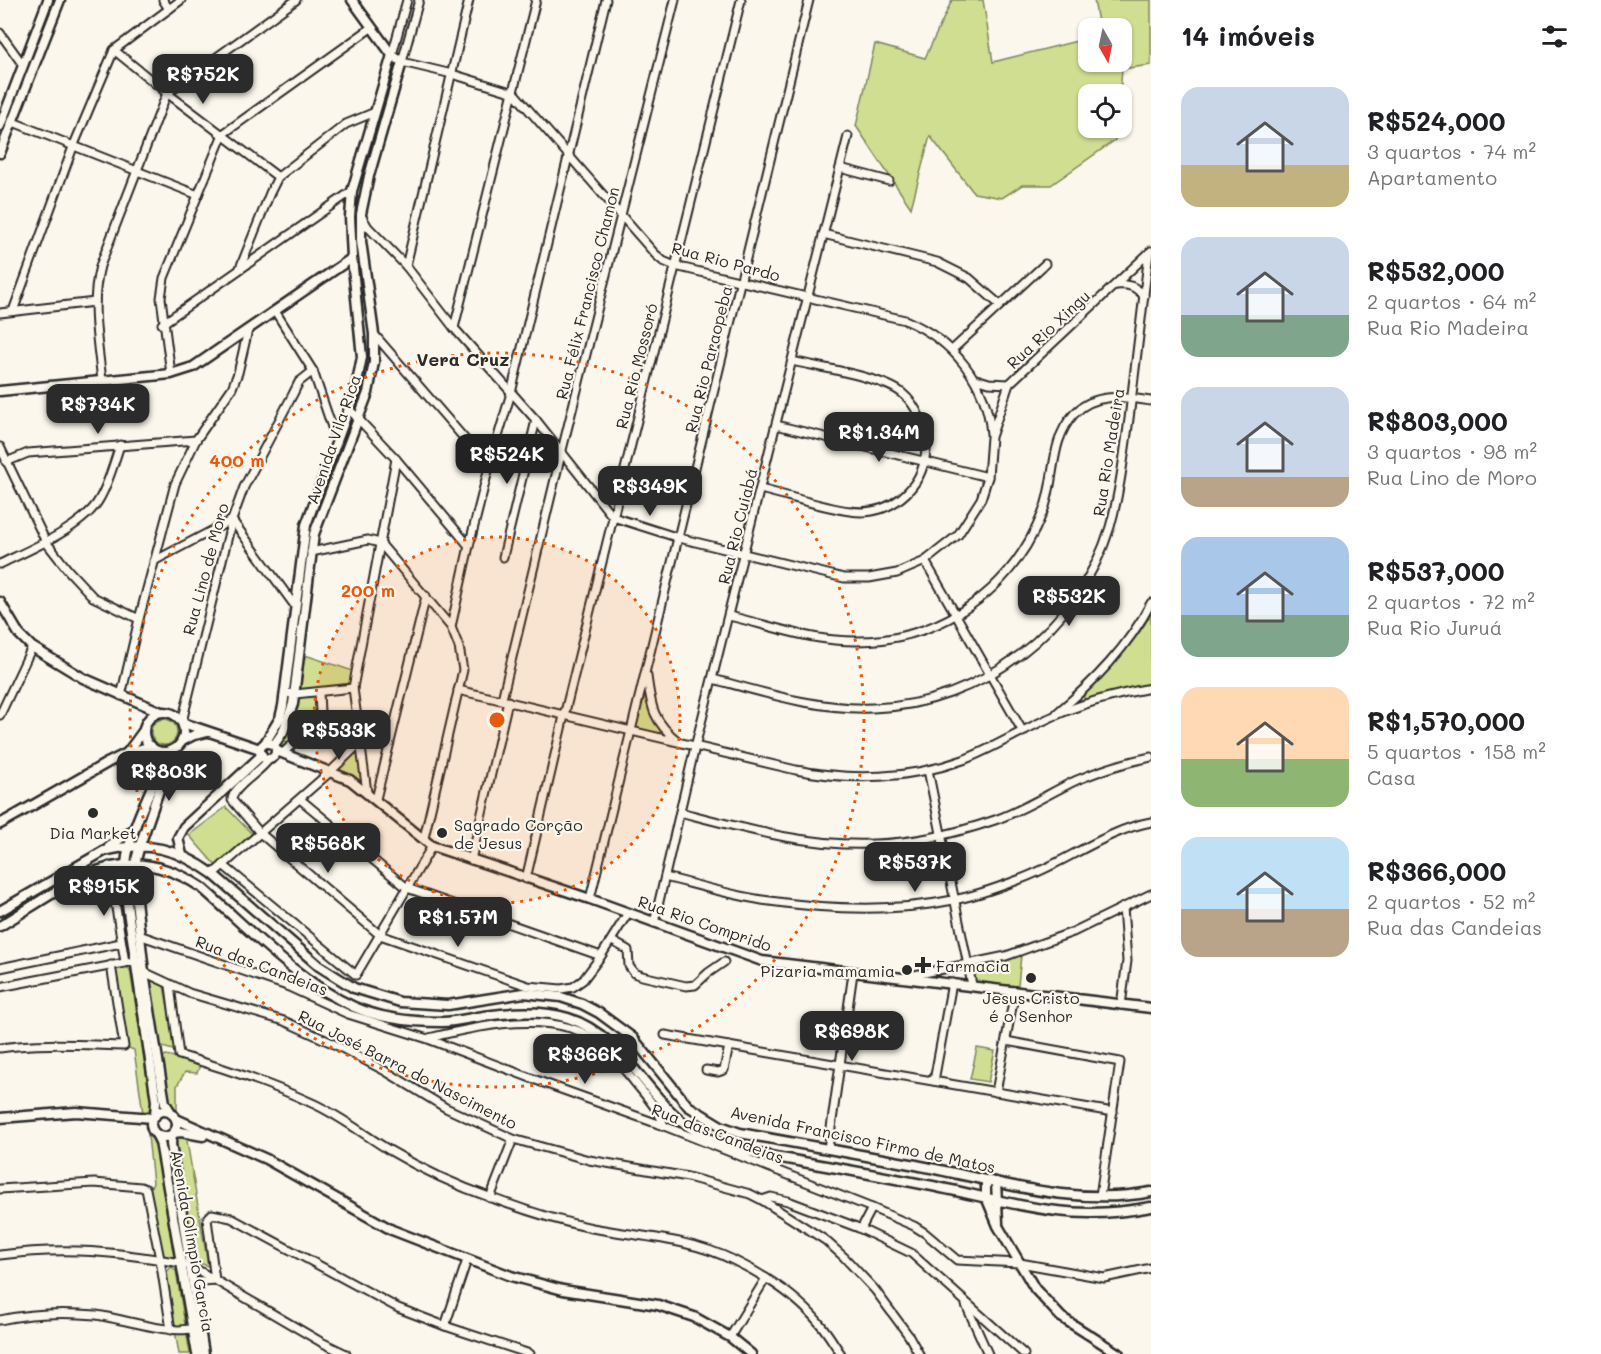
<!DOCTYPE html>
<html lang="pt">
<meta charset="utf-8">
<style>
:root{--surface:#fff;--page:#f2f2f2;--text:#202124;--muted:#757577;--accent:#2b2b2b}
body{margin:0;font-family:Mali,sans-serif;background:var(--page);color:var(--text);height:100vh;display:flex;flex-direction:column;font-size:22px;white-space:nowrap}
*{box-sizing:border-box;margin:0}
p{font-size:20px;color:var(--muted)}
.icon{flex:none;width:33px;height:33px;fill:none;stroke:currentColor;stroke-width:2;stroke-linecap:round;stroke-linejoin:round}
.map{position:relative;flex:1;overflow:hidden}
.sheet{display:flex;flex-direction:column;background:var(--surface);width:450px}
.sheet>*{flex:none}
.needle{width:39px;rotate:171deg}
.tools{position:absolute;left:1078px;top:18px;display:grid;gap:12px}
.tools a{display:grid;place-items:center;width:54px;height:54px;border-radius:12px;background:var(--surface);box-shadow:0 2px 4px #0004;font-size:30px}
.price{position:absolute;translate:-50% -51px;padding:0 14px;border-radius:12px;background:var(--accent);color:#fff;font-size:20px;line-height:39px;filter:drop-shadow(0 2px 3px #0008)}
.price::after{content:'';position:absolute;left:50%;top:36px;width:18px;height:14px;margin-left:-9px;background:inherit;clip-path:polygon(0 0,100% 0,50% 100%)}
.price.current{background:#222;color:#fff}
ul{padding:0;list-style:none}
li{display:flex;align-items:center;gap:18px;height:150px;padding:0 30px}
li span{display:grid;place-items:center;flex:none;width:168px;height:120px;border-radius:18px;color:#555}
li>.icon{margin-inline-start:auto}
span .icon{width:72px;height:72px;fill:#fffc;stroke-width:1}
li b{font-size:26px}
h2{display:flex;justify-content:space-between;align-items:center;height:72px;padding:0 30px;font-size:26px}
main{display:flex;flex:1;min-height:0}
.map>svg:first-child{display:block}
</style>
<main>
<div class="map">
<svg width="1151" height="1354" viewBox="0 0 1151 1354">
<rect width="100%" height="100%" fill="#fbf7ec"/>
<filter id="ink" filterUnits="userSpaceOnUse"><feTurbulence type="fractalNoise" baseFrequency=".0167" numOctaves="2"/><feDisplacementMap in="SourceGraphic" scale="12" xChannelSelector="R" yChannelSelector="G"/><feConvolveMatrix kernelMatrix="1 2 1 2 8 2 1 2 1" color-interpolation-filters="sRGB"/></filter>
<g filter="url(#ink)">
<g fill="#d0de91" stroke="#7e845e" stroke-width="1.5">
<path d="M952 0H983L993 62 1089 38V62H1122V28H1099L1094 0H1151V65L1122 69 1120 94H1089V128H1116L1115 140 1051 185H1022L1002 198 974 193 930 136 911 208 856 126 875 44 925 58Z"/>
<path d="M1151 614V684L1085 701 1083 695C1109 671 1134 644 1151 614Z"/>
<path d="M305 655 353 671 351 687 299 692Z"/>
<path d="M646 681 649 701 671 738 633 729Z"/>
<path d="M317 695 319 720 287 747 278 743 297 697Z"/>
<circle cx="164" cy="732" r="13"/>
<path d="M362 747 366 789 350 776 335 770Z"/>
<path d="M226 807 253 835 216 866 189 835Z"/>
<path d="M1021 955 1018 986 974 983 971 966Z"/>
<path d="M126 966 130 970 151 1101 149 1110 143 1113 134 1050 126 1047 113 972 116 967Z"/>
<path d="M147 978 164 986 176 1051 159 1046Z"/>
<path d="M977 1048 995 1051 988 1082 970 1079Z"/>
<path d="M166 1055 201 1063 197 1073 185 1072 177 1086V1111C161 1103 163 1074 161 1058Z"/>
<path d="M186 1135 208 1266 194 1261 174 1145 176 1136Z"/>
<path d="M148 1136 153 1139 156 1148 174 1257 169 1259 162 1257 150 1189 153 1183Z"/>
<path d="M171 1267 176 1271 190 1354H179L165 1274Z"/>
</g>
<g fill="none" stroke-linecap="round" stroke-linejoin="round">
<defs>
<g id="minor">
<path d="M163 0 169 9"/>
<path d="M419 0 402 62 452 74 514 93 655 254 663 261 675 266 905 320C953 340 987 382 991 434"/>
<path d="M0 33 23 65"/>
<path d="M114 50 167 93 278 177"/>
<path d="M392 55 407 0"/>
<path d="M13 122 198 195"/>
<path d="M840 168 889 181"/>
<path d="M362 217 368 227 406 266 454 328 536 420 613 517 679 538 844 578H869L897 573 925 561 958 535 981 499 988 477 991 437 1009 384 1151 251"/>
<path d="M823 234 937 262 969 278 1000 305"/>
<path d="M406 266 469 0"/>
<path d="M240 268 270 193 278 177 346 124 375 112"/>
<path d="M1116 285C1129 284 1135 286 1144 296"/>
<path d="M13 311 73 147 114 50 181 0"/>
<path d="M275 311 313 371 337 442"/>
<path d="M0 313 95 302"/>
<path d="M162 324 352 191"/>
<path d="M454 328 536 0"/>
<path d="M374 334 489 467"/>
<path d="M952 350 1045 264"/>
<path d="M171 374 161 298 164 278 223 134 371 28"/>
<path d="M976 379 989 383 1009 384"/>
<path d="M102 381C98 343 90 304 100 266L167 93 296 0"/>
<path d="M349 409 396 459 469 546"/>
<path d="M776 425 988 477"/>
<path d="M0 447 46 542 68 570 93 597 139 619"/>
<path d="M6 462 28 453 196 440"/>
<path d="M760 489C790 496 820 507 850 511 889 517 923 489 926 450 927 430 918 406 902 393 883 377 818 367 792 361"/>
<path d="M232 520 295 606"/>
<path d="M311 552 368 540 380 543 451 627 459 647 463 670 424 838"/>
<path d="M503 557 536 420"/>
<path d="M154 561 232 520"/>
<path d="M925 561 1023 732"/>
<path d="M0 564C29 550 85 527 100 498 109 482 114 463 120 445"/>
<path d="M729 616C764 624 800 637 835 640 928 649 1009 598 1043 512 1056 480 1049 441 1074 414 1095 392 1124 397 1151 401"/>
<path d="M451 627 469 546 489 467 511 393 606 0"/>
<path d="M647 676C651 707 653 722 679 742"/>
<path d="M713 679C765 693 818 710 873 708 980 705 1079 629 1110 527 1120 492 1124 455 1129 419 1136 364 1142 308 1149 253"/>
<path d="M458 690 796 770C851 781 910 779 963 760 995 748 1023 729 1054 716 1085 702 1118 694 1151 688"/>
<path d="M285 693 295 694 353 688"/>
<path d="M121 696 139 619 175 484 196 440 232 388 238 373 248 330"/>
<path d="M502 699 561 454 675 0"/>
<path d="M1057 713C1095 681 1128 647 1151 603"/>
<path d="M0 715 32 647"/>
<path d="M182 722 232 520 244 487 293 394 299 382 313 371"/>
<path d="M283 753 318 720 320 712 319 692"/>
<path d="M269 759C261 772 232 787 232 800L260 833 380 935 528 986 561 989 573 987 583 980 601 956 628 913"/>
<path d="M928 770 972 985"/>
<path d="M367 792 353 688 396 459"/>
<path d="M300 799 407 888 601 956"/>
<path d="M376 799 426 596"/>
<path d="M680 812C742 828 809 847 874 844 914 843 957 833 995 820 1024 810 1049 793 1077 780 1101 770 1126 762 1151 757"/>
<path d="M471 860 508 701"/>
<path d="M223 865 356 975 432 846"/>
<path d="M109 866 125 962"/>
<path d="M213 874 330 772 361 742"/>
<path d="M665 877C697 885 730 895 762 900 824 909 891 913 953 900 975 896 997 888 1018 880 1062 865 1106 830 1151 822"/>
<path d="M526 879 564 716 741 0"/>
<path d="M590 899 809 0"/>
<path d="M654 923 695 747 848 136"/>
<path d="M139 935 287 986 348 1014 428 1039 544 1083 664 1126 872 1208 914 1226 925 1233 957 1260 1020 1263 1104 1278 1151 1268"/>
<path d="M612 941 628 950 629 966 634 973 642 976 686 986 695 985 708 973 724 962"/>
<path d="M0 968 121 943"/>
<path d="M144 972 189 993 284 1021 330 1042 387 1072 446 1108 513 1139 589 1160 688 1177 750 1194 762 1200 825 1240 844 1257 875 1290 909 1336 919 1354"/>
<path d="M905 977 1006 956 1073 932 1151 894"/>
<path d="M170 986 179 1055C224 1068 269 1083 312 1103 339 1115 363 1134 389 1150 421 1169 457 1186 492 1198 524 1210 558 1221 592 1228 639 1237 689 1238 733 1260 764 1275 798 1297 820 1324 828 1333 834 1344 841 1354"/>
<path d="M287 986 298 981 301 975"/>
<path d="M0 987 135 961"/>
<path d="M1121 1005 1127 961 1123 907"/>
<path d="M665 1035 1113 1112"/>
<path d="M429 1038C477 1026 557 1008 599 1043 611 1053 623 1068 633 1080 644 1094 659 1109 664 1126"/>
<path d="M1006 1041 1120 1062 1100 1196"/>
<path d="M0 1048C41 1042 83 1045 124 1046L111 965"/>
<path d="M706 1070 718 1072 724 1070 729 1046"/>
<path d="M934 1081 952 983"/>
<path d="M996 1092 1015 991"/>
<path d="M828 1149 853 973"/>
<path d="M0 1189 94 1183 141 1187 146 1189 160 1259 171 1330"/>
<path d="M490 1198 513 1139"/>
<path d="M762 1200 771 1197 788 1201 859 1228 911 1253 1024 1354"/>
<path d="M861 1229 872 1208"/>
<path d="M0 1255C67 1246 116 1252 181 1263L191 1266 321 1342 346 1354"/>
<path d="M215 1280 207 1219 212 1214 231 1218 398 1308 445 1326 530 1354"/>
<path d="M195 1292 203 1281 215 1280"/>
<path d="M966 1305 988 1354"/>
<path d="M0 1320C32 1313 64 1312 96 1315 121 1318 175 1337 195 1327"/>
<path d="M445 1326 467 1260"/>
<path d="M730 1337 766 1278"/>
</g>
<g id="tertiary">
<path d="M0 126 48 0"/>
<path d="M0 153 60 0"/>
<path d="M0 391 171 374 193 367 352 258"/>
<path d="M0 602 19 634 32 647 83 678 161 712"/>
<circle cx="164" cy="732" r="20"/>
<path d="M183 723 260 749"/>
<path d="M182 741 194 735 207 732"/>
<path d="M265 743 280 718 283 706 306 525 355 392 362 357 352 258 350 217 352 191 392 55"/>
<circle cx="268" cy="751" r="8"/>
<path d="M274 745 283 732 293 704 314 534 368 393 374 362V334L361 241V214L369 176 402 62 392 55 352 0"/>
<path d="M152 748 159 762V770C147 800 129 832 126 864 124 879 126 896 128 911L156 1101 155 1116"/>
<path d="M277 751 350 780 432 846 590 899 762 961 1151 1008"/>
<path d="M127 753 144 730"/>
<path d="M0 824 107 763 127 753 151 746"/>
<path d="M109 847 135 828"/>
<path d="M182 855 178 838 184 827 262 755"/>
<path d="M0 911 104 851C147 840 178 849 213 874L319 966 354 988 400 1002 448 1005 524 993 561 997 582 1004 599 1013 633 1038 688 1106 721 1126 740 1133C799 1144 858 1154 916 1165 994 1180 1072 1207 1151 1192"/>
<path d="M0 926C69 885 122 834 201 887 248 928 297 981 354 1007 381 1019 413 1022 442 1022 456 1022 470 1018 484 1016 510 1012 542 1010 568 1018 627 1037 646 1101 697 1132 728 1151 767 1155 803 1162 844 1169 886 1177 927 1185 970 1193 1013 1206 1057 1211 1089 1215 1119 1213 1151 1207"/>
<circle cx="164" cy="1124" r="13"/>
<path d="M172 1114 165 1103 156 1048 144 972 134 882 135 864 140 845 173 750"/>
<path d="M0 1118 76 1112 153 1118"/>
<path d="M176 1119 266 1159 392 1230 511 1276 563 1290 658 1305 694 1317 730 1337 751 1354"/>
<path d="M174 1133 181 1132 203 1136"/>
<path d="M156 1134 160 1142 197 1354"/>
<path d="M172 1135 171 1144 204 1354"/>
<path d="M986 1180V1197L998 1226 1035 1289 1061 1317 1119 1354"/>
<path d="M996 1182 998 1223"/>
</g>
</defs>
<use href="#minor" stroke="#2b2b2b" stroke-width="11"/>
<use href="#tertiary" stroke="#2b2b2b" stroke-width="13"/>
<use href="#minor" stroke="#fbf7ec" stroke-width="7"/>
<use href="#tertiary" stroke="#fbf7ec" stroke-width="8"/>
</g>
</g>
<circle cx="497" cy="720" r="183" fill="#e8590c" fill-opacity=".12"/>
<g fill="none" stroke="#e8590c" stroke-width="3" stroke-dasharray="3 6">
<circle cx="497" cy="720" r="183"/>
<circle cx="497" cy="720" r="367"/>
</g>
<g fill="#2b2b2b" stroke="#fbf7ec" stroke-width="2">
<circle cx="93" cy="813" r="6"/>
<circle cx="442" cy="833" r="6"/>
<path d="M920 956h6v6h6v6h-6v6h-6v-6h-6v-6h6z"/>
<circle cx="907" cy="970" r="6"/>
<circle cx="1031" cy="978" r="6"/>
</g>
<g text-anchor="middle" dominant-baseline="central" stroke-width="4.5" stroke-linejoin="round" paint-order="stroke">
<g font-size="16" fill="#2b2b2b" stroke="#fbf7ec">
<text transform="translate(726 261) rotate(15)">Rua Rio Pardo</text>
<text transform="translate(587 293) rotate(-76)">Rua Félix Francisco Chamon</text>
<text transform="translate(1048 329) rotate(-43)">Rua Rio Xingu</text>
<text transform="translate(708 359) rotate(-76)">Rua Rio Paraopeba</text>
<text transform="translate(636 366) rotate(-76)">Rua Rio Mossoró</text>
<text transform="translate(333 439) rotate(-71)">Avenida Vila Rica</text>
<text transform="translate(1108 452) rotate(-81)">Rua Rio Madeira</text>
<text transform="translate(737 526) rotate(-76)">Rua Rio Cuiabá</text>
<text transform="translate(205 569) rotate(-75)">Rua Lino de Moro</text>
<text transform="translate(705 923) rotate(19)">Rua Rio Comprido</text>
<text transform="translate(262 965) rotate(21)">Rua das Candeias</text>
<text transform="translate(408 1069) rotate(27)">Rua José Barra do Nascimento</text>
<text transform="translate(718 1133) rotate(21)">Rua das Candeias</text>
<text transform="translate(863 1139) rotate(12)">Avenida Francisco Firmo de Matos</text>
<text transform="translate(193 1241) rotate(80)">Avenida Olímpio Garcia</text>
</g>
<g font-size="16" fill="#2b2b2b" stroke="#fbf7ec" text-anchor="start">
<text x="454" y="824">Sagrado Corção<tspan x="454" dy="18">de Jesus</tspan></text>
<text x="93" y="832" text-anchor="middle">Dia Market</text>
<text x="936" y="965">Farmacia</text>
<text x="895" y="970" text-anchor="end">Pizaria mamamia</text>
<text x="1031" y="997" text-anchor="middle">Jesus Cristo<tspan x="1031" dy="18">é o Senhor</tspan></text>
</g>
<g font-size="18" font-weight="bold" fill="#2b2b2b" stroke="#fbf7ec">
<text x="463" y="359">Vera Cruz</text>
</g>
</g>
<circle cx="497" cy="720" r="9" fill="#e8590c" stroke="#fbf7ec" stroke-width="3"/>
<g font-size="18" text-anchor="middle" font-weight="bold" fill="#e8590c" stroke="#fbf7ec" stroke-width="4.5" stroke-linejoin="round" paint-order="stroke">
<text x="237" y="467">400 m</text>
<text x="368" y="597">200 m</text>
</g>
</svg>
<div class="tools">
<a><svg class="needle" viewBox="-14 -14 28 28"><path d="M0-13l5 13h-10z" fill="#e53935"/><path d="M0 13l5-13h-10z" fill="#757577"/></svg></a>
<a><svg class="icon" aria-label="locate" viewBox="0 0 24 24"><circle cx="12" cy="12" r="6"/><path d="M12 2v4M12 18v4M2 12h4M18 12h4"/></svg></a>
</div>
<b class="price" style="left:203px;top:105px">R$752K</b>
<b class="price" style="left:98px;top:435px">R$734K</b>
<b class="price" style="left:879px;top:463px">R$1.34M</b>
<b class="price current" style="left:507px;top:485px">R$524K</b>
<b class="price" style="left:650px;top:517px">R$349K</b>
<b class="price" style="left:1069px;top:627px">R$532K</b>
<b class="price" style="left:339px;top:761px">R$533K</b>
<b class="price" style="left:169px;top:802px">R$803K</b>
<b class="price" style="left:328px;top:874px">R$568K</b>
<b class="price" style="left:915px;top:893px">R$537K</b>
<b class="price" style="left:104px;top:917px">R$915K</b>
<b class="price" style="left:458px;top:948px">R$1.57M</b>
<b class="price" style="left:852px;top:1062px">R$698K</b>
<b class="price" style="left:585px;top:1085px">R$366K</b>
</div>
<section class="sheet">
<h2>14 imóveis<svg class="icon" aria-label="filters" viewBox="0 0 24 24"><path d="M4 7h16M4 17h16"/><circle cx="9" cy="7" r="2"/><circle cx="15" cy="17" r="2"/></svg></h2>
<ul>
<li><span style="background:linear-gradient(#c9d6e8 65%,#c2b280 0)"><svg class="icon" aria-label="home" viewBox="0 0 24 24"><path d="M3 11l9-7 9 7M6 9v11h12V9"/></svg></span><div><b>R$524,000</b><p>3 quartos · 74 m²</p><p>Apartamento</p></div></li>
<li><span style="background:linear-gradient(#c9d6e8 65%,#7fa58c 0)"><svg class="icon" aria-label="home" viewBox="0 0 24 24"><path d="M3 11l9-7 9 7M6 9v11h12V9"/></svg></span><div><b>R$532,000</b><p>2 quartos · 64 m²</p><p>Rua Rio Madeira</p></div></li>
<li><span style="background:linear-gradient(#c9d6e8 75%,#b9a48a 0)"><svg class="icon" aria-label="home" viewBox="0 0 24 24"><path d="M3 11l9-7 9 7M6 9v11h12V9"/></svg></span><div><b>R$803,000</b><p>3 quartos · 98 m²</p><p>Rua Lino de Moro</p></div></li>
<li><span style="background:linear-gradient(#a9c7e8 65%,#7fa58c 0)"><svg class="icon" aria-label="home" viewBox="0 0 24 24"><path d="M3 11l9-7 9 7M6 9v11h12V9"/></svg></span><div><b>R$537,000</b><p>2 quartos · 72 m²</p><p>Rua Rio Juruá</p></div></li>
<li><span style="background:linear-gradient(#ffd9b3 60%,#8fb573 0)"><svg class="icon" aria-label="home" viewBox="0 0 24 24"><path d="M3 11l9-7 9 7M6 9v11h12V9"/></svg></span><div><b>R$1,570,000</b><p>5 quartos · 158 m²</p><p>Casa</p></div></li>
<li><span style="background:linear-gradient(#bfe0f5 60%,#b9a48a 0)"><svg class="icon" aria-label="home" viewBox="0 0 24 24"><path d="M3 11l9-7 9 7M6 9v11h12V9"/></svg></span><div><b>R$366,000</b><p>2 quartos · 52 m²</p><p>Rua das Candeias</p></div></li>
</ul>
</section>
</main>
